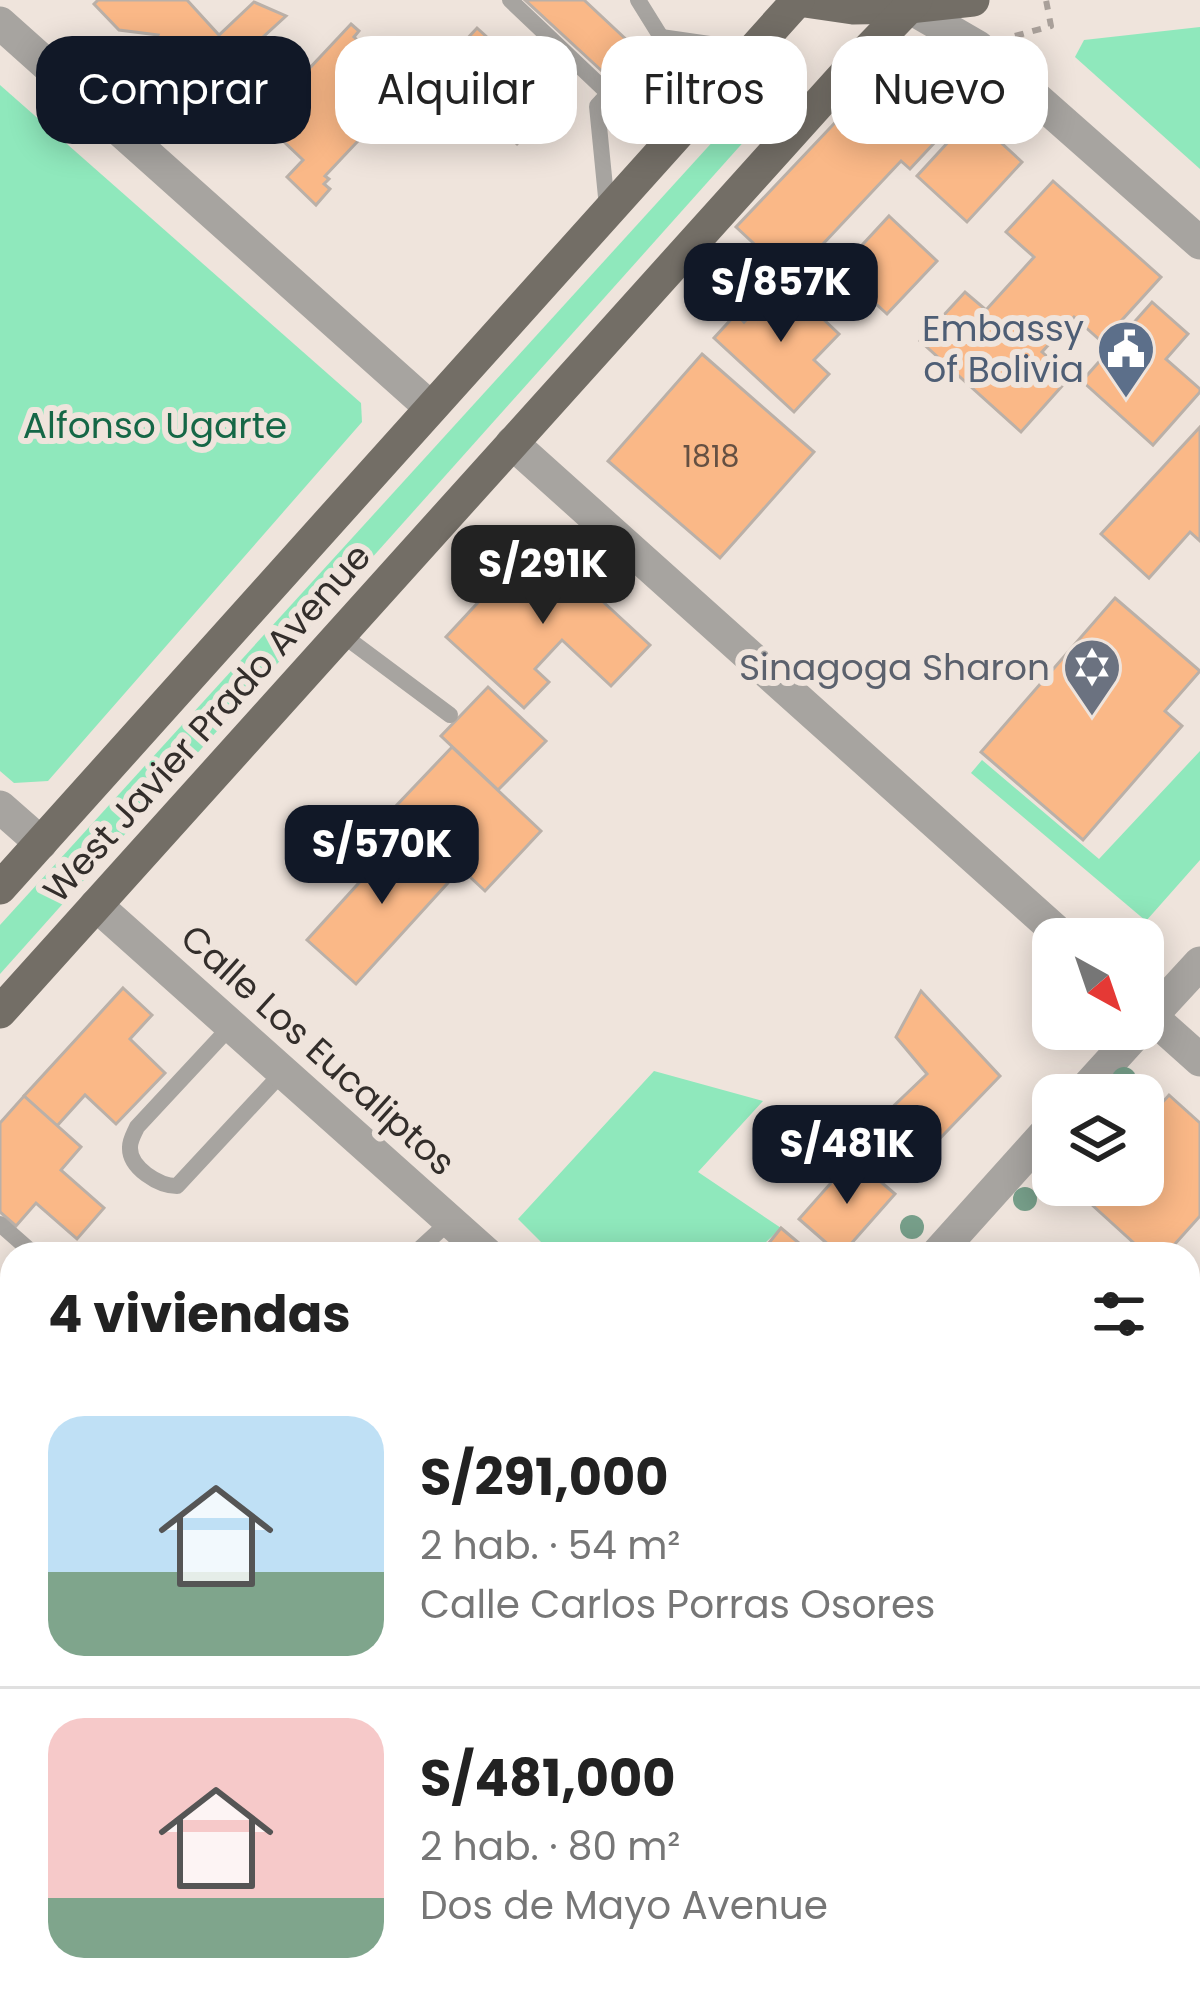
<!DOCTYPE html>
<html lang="es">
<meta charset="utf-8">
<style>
:root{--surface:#fff;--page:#f2f2f2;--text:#222;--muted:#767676;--line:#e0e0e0;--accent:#111827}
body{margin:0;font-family:Poppins,sans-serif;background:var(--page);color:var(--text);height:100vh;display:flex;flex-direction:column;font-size:45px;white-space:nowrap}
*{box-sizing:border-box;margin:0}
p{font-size:39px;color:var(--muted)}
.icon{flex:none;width:66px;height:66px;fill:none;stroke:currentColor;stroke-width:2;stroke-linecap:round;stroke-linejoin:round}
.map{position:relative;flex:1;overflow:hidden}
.details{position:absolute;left:0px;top:1242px;width:1200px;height:771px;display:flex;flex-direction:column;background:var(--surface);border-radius:36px 36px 0 0;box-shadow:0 6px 30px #0003}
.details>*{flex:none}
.banner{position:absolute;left:36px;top:36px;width:1128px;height:108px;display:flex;gap:24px}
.needle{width:78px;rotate:140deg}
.fabs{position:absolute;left:1032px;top:918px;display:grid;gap:24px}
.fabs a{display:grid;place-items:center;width:132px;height:132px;border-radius:24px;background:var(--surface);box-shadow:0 6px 30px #0003;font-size:60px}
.price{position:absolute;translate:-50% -102px;padding:0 27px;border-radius:24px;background:var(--accent);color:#fff;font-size:39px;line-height:78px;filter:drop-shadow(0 3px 6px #0008)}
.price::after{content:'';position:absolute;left:50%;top:72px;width:36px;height:27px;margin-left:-18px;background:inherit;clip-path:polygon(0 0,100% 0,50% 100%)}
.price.selected{background:#222;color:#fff}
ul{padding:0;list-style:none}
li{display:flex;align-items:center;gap:36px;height:300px;padding:0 48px}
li+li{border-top:3px solid var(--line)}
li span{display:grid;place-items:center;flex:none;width:336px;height:240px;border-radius:36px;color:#555}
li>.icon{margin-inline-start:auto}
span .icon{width:144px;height:144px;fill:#fffc;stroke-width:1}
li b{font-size:51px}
h2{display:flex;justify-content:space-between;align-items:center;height:144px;padding:0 48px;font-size:51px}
.chip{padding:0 42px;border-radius:36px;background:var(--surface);box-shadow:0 6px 30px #0003;font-size:42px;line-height:108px}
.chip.selected{background:var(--accent);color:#fff}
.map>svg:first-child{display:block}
</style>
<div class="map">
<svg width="1200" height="2011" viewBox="0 0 1200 2011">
<rect width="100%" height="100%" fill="#efe4dc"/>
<path fill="#e7dbc7" d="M1188 1469 1200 1479V1609L1188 1598Z"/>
<g fill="#8fe8bc">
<path d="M1200 27V169L1075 57 1084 40Z"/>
<path d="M787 60 807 71 0 974V925Z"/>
<path d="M0 85 361 403 362 422 48 781 14 783 0 771Z"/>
<path d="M1200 751V860L1146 921 971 773 982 760 1099 859Z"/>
<path d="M654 1071 763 1101 698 1172 781 1228 753 1254H553L518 1219Z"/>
</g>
<g fill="#fab887" stroke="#bab0a8" stroke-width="3">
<path d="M98 0H187L219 35 254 2 286 16 202 93 171 60 167 84 144 62 158 35 119 30 94 4Z"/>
<path d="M525 0H584L631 44 604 73Z"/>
<path d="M351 24 359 31 354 37 373 55 354 75 389 108 325 176 329 179 324 184 330 189 316 205 287 177 303 160 261 120Z"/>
<path d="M477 28 553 97 551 108 517 144 437 71Z"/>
<path d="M901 53 963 112 910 169 901 161 791 278 736 227Z"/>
<path d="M972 116 1022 162 967 222 917 176Z"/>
<path d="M1053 181 1161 277 1102 342 1074 317 1042 352 1070 377 1021 432 920 341 965 292 986 310 1034 257 1006 232Z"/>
<path d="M889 216 937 261 887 314 839 270Z"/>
<path d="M783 281 839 334 814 360 829 374 794 412 714 338 736 314 744 322Z"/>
<path d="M1152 302 1188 334 1166 359 1200 389V392L1153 445 1082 381Z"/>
<path d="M702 354 814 452 720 558 608 461Z"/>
<path d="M1200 427V541L1190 532 1149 578 1101 534Z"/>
<path d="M536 540 650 645 611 686 562 640 535 669 549 682 524 708 446 637Z"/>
<path d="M1115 598 1200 671 1165 711 1182 726 1083 840 981 752Z"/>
<path d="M488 687 546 741 498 790 441 736Z"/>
<path d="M452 747 541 831 485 891 395 807Z"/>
<path d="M408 829 456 874 356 984 307 940Z"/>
<path d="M123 988 152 1015 130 1039 165 1073 116 1124 85 1095 57 1126 24 1096Z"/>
<path d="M921 991 1000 1076 899 1181 857 1141 927 1074 896 1037Z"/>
<path d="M1169 1095 1200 1123V1216L1166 1254H1146L1080 1194 1088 1185H1143V1124Z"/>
<path d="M24 1096 81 1147 61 1170 104 1208 77 1239 36 1203 16 1226 0 1212V1123Z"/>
<path d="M853 1158 895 1194 842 1254H839L799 1219Z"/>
<path d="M781 1228 812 1254H760Z"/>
<path d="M1188 1645 1200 1656V1742L1188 1756Z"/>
<path d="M6 1937 12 1942V2001H77L88 2011H0V1943Z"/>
<path d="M1188 1997 1200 2007V2011H1126L1120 2006 1124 2001H1188Z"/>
<path d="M107 2001H152L142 2011H117Z"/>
<path d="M1099 2001H1104L1114 2011H1091Z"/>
</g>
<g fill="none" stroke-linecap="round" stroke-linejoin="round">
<g stroke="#a9a09a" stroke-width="6" stroke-dasharray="9 9" stroke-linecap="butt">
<path d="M1015 36 1051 26 1046 0"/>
<path d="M907 53 917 61 932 58"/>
</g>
<g stroke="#a7a4a0" stroke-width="16">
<path d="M510 0 609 94"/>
<path d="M638 0 661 37"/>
<path d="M607 207 597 106 661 37 751 50"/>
<path d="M340 633 450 715"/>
<path d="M231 1026 137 1127C134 1134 130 1140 130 1147 129 1168 159 1186 177 1186L283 1072"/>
<path d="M0 1224 34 1254"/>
<path d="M414 1254 450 1221"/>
<path d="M1188 1520 1200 1530"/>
</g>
<g stroke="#a7a4a0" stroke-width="33">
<path d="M909 7 978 47 1200 243"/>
<path d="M0 23 431 408"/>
<path d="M512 443 1065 939"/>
<path d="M0 807 41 843"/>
<path d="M96 905 487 1254"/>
<path d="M1143 1009 1200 1060"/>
<path d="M1143 1025 1200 963"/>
<path d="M1080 1095 1140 1029"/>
<path d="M937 1254 1053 1125"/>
<path d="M1188 1837 1200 1823"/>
<path d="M1188 1881 1200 1892"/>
<path d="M1033 2011 1042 2001"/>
</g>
<path stroke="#a7a4a0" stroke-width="33" d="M255 2011 264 2001"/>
<g stroke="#89847e" stroke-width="33">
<path d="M0 1638 12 1649"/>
<path d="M405 2001 417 2011"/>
</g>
<g stroke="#736e66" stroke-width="33">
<path d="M798 0 853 8 909 7 973 0"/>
<path d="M0 888 798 0"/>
<path d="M0 1012 857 61 916 0"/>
</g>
</g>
<g fill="#779f8a">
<circle cx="1124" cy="1079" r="12"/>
<circle cx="1025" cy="1199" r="12"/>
<circle cx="912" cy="1227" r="12"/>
</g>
<defs>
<symbol id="civic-pin" viewBox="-11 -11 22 30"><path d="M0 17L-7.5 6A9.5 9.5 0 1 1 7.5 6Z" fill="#5c6f8a" stroke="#efe4dc"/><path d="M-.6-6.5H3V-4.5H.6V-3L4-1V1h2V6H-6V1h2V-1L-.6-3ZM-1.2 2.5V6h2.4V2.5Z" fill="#fff"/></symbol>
<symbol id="synagogue-pin" viewBox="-11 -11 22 30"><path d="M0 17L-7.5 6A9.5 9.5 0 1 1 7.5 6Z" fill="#6b7280" stroke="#efe4dc"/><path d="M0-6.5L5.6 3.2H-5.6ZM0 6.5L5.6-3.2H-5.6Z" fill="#fff"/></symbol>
</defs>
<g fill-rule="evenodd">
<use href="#civic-pin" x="1093" y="316" width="66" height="90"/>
<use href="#synagogue-pin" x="1059" y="634" width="66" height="90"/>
</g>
<g text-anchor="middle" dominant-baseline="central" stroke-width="12" stroke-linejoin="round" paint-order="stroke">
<g font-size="30" fill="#655042">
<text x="711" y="456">1818</text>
</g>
<g font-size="36" fill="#4e5e75" stroke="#efe4dc" text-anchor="end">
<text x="1084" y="328">Embassy<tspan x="1084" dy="41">of Bolivia</tspan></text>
</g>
<g font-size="36" fill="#156746" stroke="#efe4dc">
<text x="155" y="425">Alfonso Ugarte</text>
</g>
<g font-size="36" fill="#5b616d" stroke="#efe4dc" text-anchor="end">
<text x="1050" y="667">Sinagoga Sharon</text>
</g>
<g font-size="36" fill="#332e2b" stroke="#efe4dc">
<text transform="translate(207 723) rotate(-48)">West Javier Prado Avenue</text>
<text transform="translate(318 1050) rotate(42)">Calle Los Eucaliptos</text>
</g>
</g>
</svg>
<div class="fabs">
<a><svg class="needle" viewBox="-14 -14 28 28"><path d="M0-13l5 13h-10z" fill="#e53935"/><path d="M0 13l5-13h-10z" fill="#767676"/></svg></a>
<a><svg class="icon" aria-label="layers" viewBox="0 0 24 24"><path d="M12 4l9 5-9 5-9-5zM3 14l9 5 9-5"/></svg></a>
</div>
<b class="price" style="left:781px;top:345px">S/857K</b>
<b class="price selected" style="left:543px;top:627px">S/291K</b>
<b class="price" style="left:382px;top:907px">S/570K</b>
<b class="price" style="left:847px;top:1207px">S/481K</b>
<div class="banner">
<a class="chip selected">Comprar</a>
<a class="chip">Alquilar</a>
<a class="chip">Filtros</a>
<a class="chip">Nuevo</a>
</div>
<section class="details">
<h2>4 viviendas<svg class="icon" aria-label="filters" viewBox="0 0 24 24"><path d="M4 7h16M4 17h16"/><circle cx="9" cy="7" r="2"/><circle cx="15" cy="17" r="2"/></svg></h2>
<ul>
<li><span style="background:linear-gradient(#bfe0f5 65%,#7fa58c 0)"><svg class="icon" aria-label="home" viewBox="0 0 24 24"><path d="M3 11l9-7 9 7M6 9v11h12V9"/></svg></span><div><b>S/291,000</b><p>2 hab. · 54 m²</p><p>Calle Carlos Porras Osores</p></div></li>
<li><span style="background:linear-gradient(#f6c9c9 75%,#7fa58c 0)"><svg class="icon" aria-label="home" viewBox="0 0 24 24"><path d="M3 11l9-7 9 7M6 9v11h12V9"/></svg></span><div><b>S/481,000</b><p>2 hab. · 80 m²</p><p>Dos de Mayo Avenue</p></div></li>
</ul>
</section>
</div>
